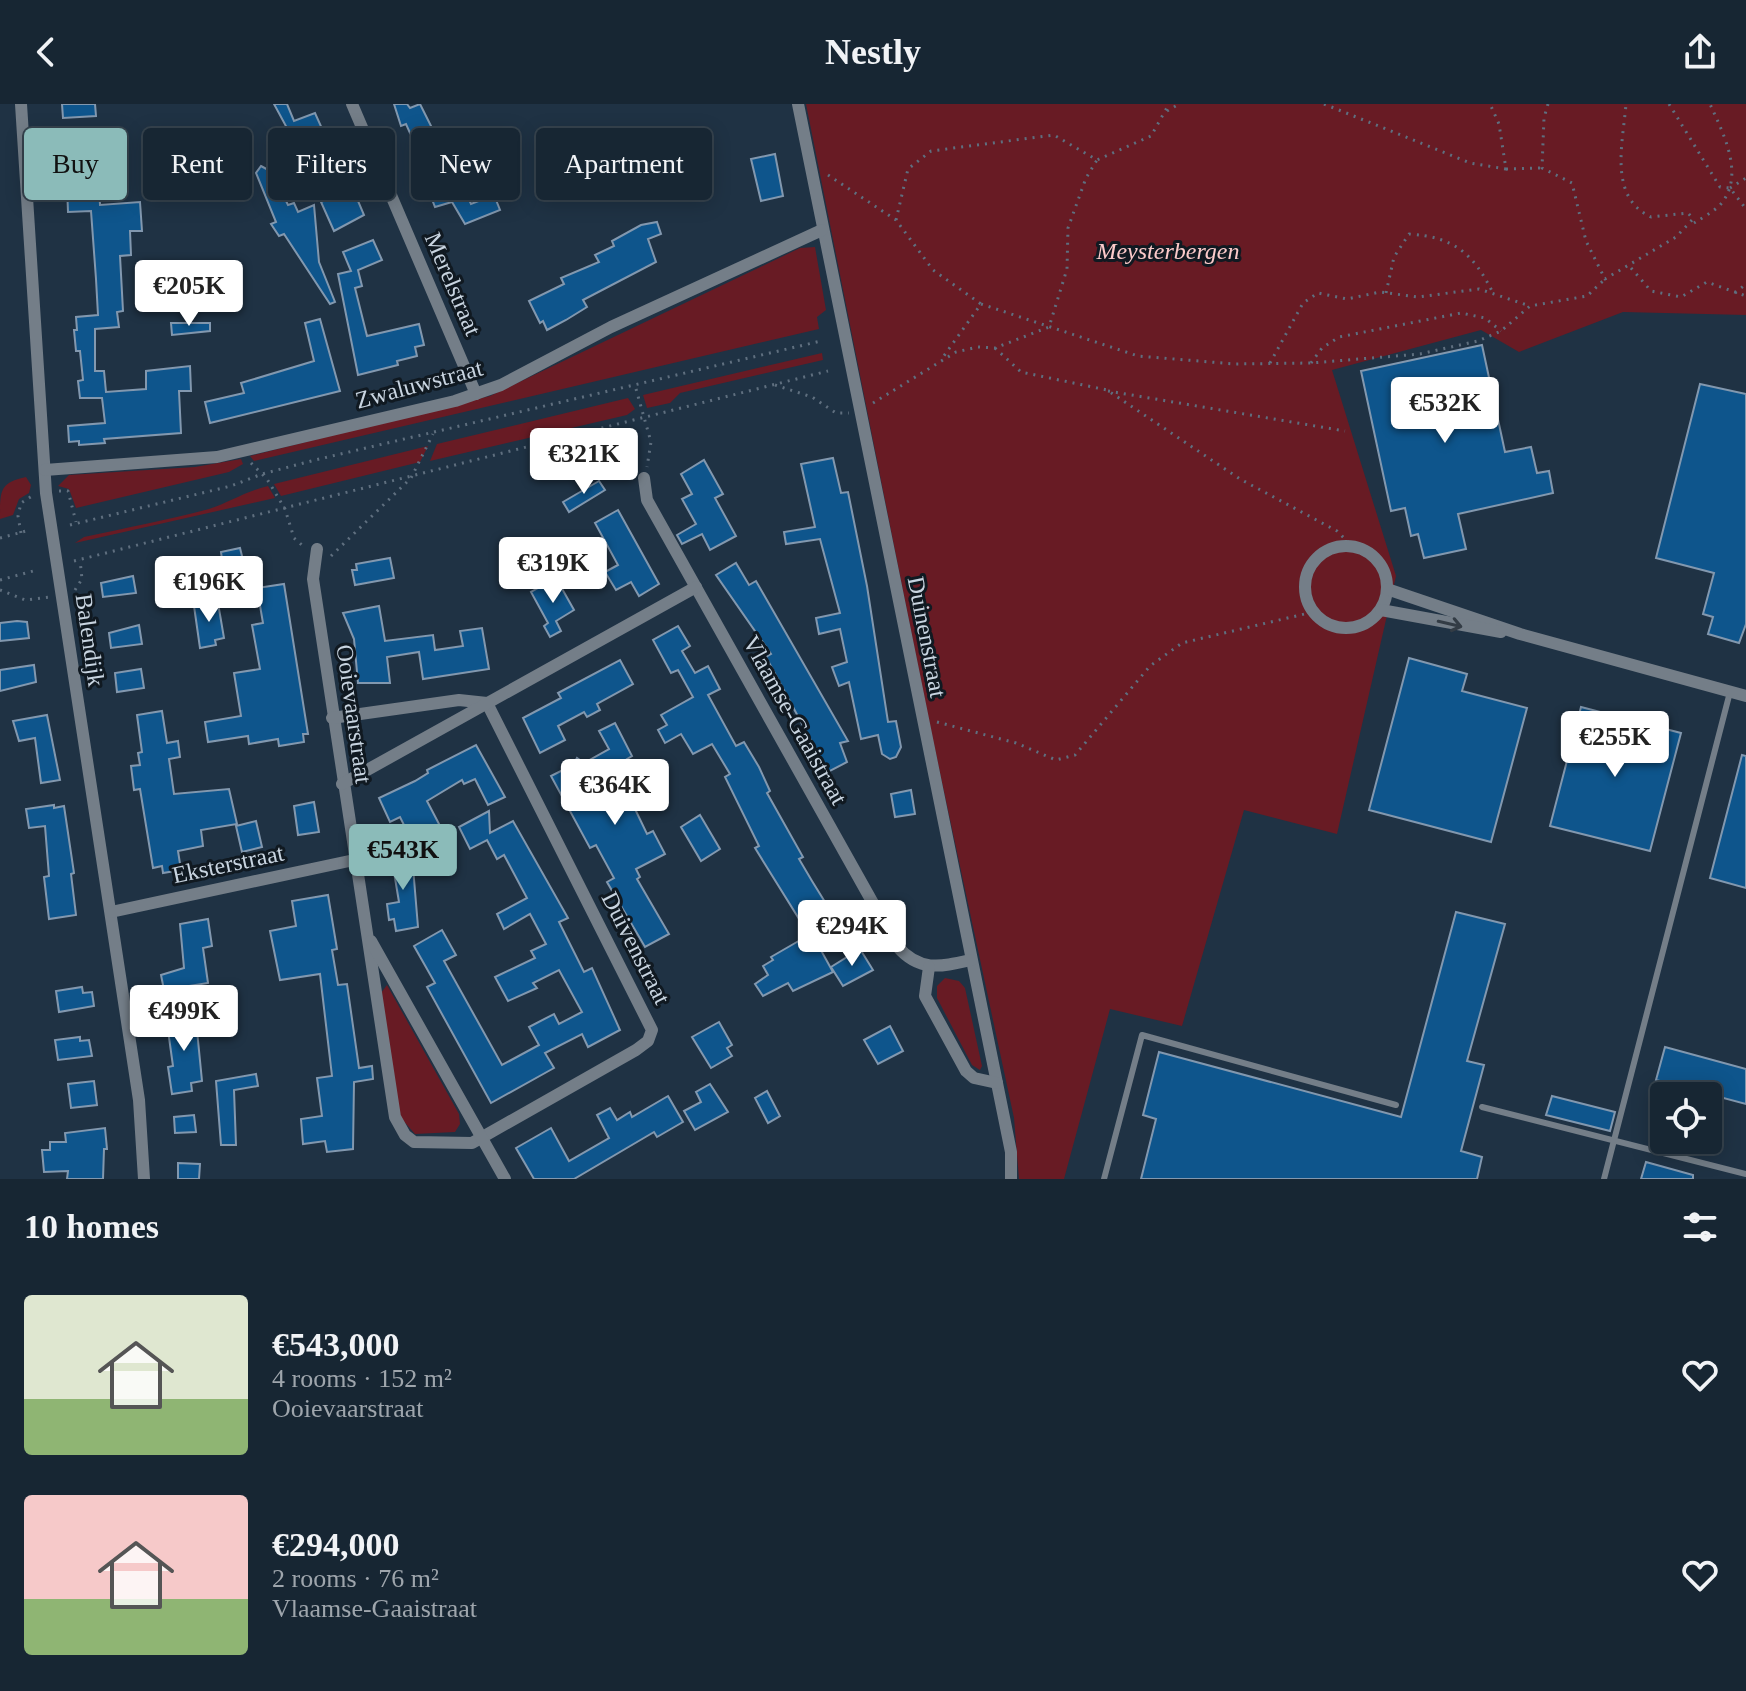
<!DOCTYPE html>
<meta charset="utf-8">
<style>
:root{--surface:#172633;--page:#24323f;--text:#f1f3f6;--muted:#9ea5ac;--line:#36434e;--accent:#8bbbb9}
body{margin:0;font-family:"Times New Roman",serif;background:var(--page);color:var(--text);height:100vh;display:flex;flex-direction:column;font-size:30px;white-space:nowrap}
*{box-sizing:border-box;margin:0}
p{font-size:26px;color:var(--muted)}
.icon{flex:none;width:44px;height:44px;fill:none;stroke:currentColor;stroke-width:2;stroke-linecap:round;stroke-linejoin:round}
.map{position:relative;height:1075px;overflow:hidden}
.sheet{display:flex;flex-direction:column;background:var(--surface);flex:1}
.sheet>*{flex:none}
.banner{position:absolute;left:24px;top:24px;width:800px;height:72px;display:flex;gap:16px}
.controls{position:absolute;left:1650px;top:978px;display:grid;gap:16px}
.controls a{display:grid;place-items:center;width:72px;height:72px;border-radius:8px;background:var(--surface);box-shadow:0 4px 20px #0003,0 0 0 2px var(--line);font-size:40px}
.price{position:absolute;translate:-50% -68px;padding:0 18px;border-radius:8px;background:#fff;color:#222;font-size:26px;line-height:52px;filter:drop-shadow(0 2px 4px #0008)}
.price::after{content:'';position:absolute;left:50%;top:48px;width:24px;height:18px;margin-left:-12px;background:inherit;clip-path:polygon(0 0,100% 0,50% 100%)}
.price.on{background:var(--accent);color:#111}
ul{padding:0;list-style:none}
li{display:flex;align-items:center;gap:24px;height:200px;padding:0 24px}
li span{display:grid;place-items:center;flex:none;width:224px;height:160px;border-radius:8px;color:#555}
li>.icon{margin-inline-start:auto}
span .icon{width:96px;height:96px;fill:#fffc;stroke-width:1}
li b{font-size:34px}
h2{display:flex;justify-content:space-between;align-items:center;height:96px;padding:0 24px;font-size:34px}
.chip{padding:0 28px;border-radius:8px;background:var(--surface);box-shadow:0 4px 20px #0003,0 0 0 2px var(--line);font-size:28px;line-height:72px}
.chip.on{background:var(--accent);color:#111}
header{display:flex;justify-content:space-between;align-items:center;height:104px;padding:0 24px;background:var(--surface);font-size:36px;font-weight:700}
.map>svg:first-child{display:block}
</style>
<header><svg class="icon" aria-label="back" viewBox="0 0 24 24"><path d="M15 5l-7 7 7 7"/></svg>Nestly<svg class="icon" aria-label="share" viewBox="0 0 24 24"><path d="M12 15V3M7 8l5-5 5 5M5 13v7h14v-7"/></svg></header>
<div class="map">
<svg width="1746" height="1075" viewBox="0 0 1746 1075">
<rect width="100%" height="100%" fill="#1f3244"/>
<g fill="#681b24">
<path d="M806 0H1746V211L1623 208 1519 248 1481 226 1332 266 1396 472 1337 730 1244 706 1182 922 1110 905 1064 1075H1019L1014 1014 930 622Z"/>
<path d="M815 143 826 206 817 213 819 225 254 357 250 352 490 292 800 144Z"/>
<path d="M822 249 823 256 680 289 670 299 647 304 643 291Z"/>
<path d="M628 294 635 305 627 311 430 357 437 340Z"/>
<path d="M428 342 420 358 281 392 274 380Z"/>
<path d="M241 355 243 360 229 368 76 404 69 385 58 382 69 371 195 363Z"/>
<path d="M26 373 31 381 29 389 19 395 13 411 0 415C0 385 0 379 26 373Z"/>
<path d="M268 382 275 394 75 439 84 433C125 424 168 416 209 405 230 398 246 387 268 382Z"/>
<path d="M945 874 959 877 965 884 982 962 980 966 972 961 937 894V882Z"/>
<path d="M387 881 459 1010 460 1020 455 1028 415 1030 400 1013 381 889Z"/>
</g>
<g fill="#0e558c" stroke="#8298af" stroke-width="2">
<path d="M62 0H95L96 12 63 14Z"/>
<path d="M274 0H287L294 17 315 9 324 29 300 40 298 35 294 37Z"/>
<path d="M394 0H407L410 4 420 0 440 40 437 41 453 79 460 76 471 100 494 91 500 106 465 120 452 98 435 103 415 51 419 49 406 20 401 22Z"/>
<path d="M92 38 93 63H98L100 101 140 98 142 127H130L131 151 120 152 123 207 117 208 119 223 95 225V267H104L106 288 146 285V267L190 262 191 287H179L181 329 104 335 105 339 79 341V337L69 338 68 322 105 319 102 294H80L78 277 83 276 80 247H76L74 226H77L76 213 98 211 96 175 91 107 68 108 67 81 65 40Z"/>
<path d="M775 50 783 92 761 97 751 55Z"/>
<path d="M339 52 364 111 334 127 321 98 332 93 320 60Z"/>
<path d="M261 62 272 68 288 101 294 99 298 108 314 101 319 158 335 198 330 200 284 130 279 132 271 120 276 118 256 69Z"/>
<path d="M657 118 661 130 648 135 656 158 583 196 587 203 566 216 547 226 543 217 540 219 529 197 564 180 561 174 599 158 595 151 614 142 612 137 641 121Z"/>
<path d="M373 136 382 156 358 166 362 182 355 184 367 232 419 220 424 241 415 243 417 252 397 257 398 261 358 271 338 170 351 167 343 148Z"/>
<path d="M320 215 340 287 210 319 205 298 244 289 241 279 314 257 305 219Z"/>
<path d="M171 219H210V227L172 231Z"/>
<path d="M1482 241 1505 348 1531 343 1537 369 1549 367 1553 389 1458 410 1466 445 1424 454 1418 430 1411 432 1405 404 1391 407 1361 267Z"/>
<path d="M1700 280 1746 290V520L1739 539 1708 530 1713 513 1703 510 1714 469 1656 454Z"/>
<path d="M833 354 841 389 848 388 867 482 888 618 896 617 901 643 896 653 890 655 882 650 878 631 861 635 849 578 839 582 832 563 847 558 840 525 819 530 816 514 840 509 820 435 786 440 784 428 815 423 801 360Z"/>
<path d="M704 356 723 390 715 394 736 432 710 446 702 430 682 440 677 431 696 420 682 395 692 390 681 370Z"/>
<path d="M599 377 605 386 569 408 563 398Z"/>
<path d="M618 406 659 480 639 492 631 478 616 486 605 468 618 461 595 419Z"/>
<path d="M240 444 244 460 249 459 256 494 228 499 221 448Z"/>
<path d="M390 454 394 474 355 481 352 466H357L356 460Z"/>
<path d="M736 459 749 481 756 477 848 637 840 639 847 658 828 668 766 553 771 550 716 471Z"/>
<path d="M133 472 136 489 103 493 101 479Z"/>
<path d="M556 474 574 506 556 517 561 527 550 533 544 522 548 519 531 488Z"/>
<path d="M284 480 308 630H303L304 638 279 642 278 635 249 640 248 632 208 638 205 618 241 612 234 569 260 565 252 521 263 519 257 484Z"/>
<path d="M218 499 224 534 215 536 216 541 200 544 194 502Z"/>
<path d="M379 502 385 537 433 531 435 546 463 542 460 527 482 524 489 565 423 575 419 548 387 553 390 579H358L354 535 343 509Z"/>
<path d="M17 517 27 518 29 534 0 537V519Z"/>
<path d="M139 521 142 540 111 544 109 529Z"/>
<path d="M678 522 690 542 682 547 695 569 708 562 720 585 708 591 736 642 744 638 759 663 770 687 767 689 803 753 799 755 812 777 833 811 840 807 850 824 818 841 833 868 793 887 788 879 763 892 755 880 768 871 763 862 773 856 771 853 809 831 755 744 759 742 725 673 730 670 712 640 693 650 681 630 665 639 658 626 667 621 661 611 693 593 678 566 671 569 653 536Z"/>
<path d="M1409 554 1467 570 1462 587 1527 604 1491 738 1369 706Z"/>
<path d="M620 556 633 580 597 600 600 606 587 613 584 608 558 622 565 636 540 649 523 614 561 594 558 589Z"/>
<path d="M34 561 36 578 0 587V566Z"/>
<path d="M141 565 144 584 117 588 115 569Z"/>
<path d="M1581 603 1681 629 1650 747 1550 722Z"/>
<path d="M162 607 167 639 178 637 180 653 169 655 174 690 229 685 237 720 201 726 203 742 178 747 181 766 163 769 162 762 153 764 140 685 134 686 131 662 140 661 138 649 142 648 137 611Z"/>
<path d="M47 611 60 676 41 679 35 634 19 637 13 617Z"/>
<path d="M615 619 632 652 627 655 632 663 626 667 637 689 635 705 647 730 653 727 665 750 636 765 640 773 637 775 669 830 645 843 607 778 614 774 596 741 590 744 551 672 573 661 577 654 584 659 609 645 599 627Z"/>
<path d="M476 641 505 693 488 701 475 675 464 680 462 676 427 697 439 720 413 739 400 713 390 718 379 694 415 677 428 669 427 666Z"/>
<path d="M1742 651 1746 652V784L1710 774Z"/>
<path d="M911 686 915 710 895 713 891 690Z"/>
<path d="M314 698 319 728 298 731 294 702Z"/>
<path d="M54 701V704L64 702 74 769 71 770 76 811 49 815 44 773 49 772 45 722 29 724 26 705Z"/>
<path d="M489 707 490 729 513 717 568 814 559 818 584 868 592 864 620 926 588 943 582 930 545 949 554 964 491 999 427 883 435 879 414 842 442 826 456 851 444 857 502 961 539 941 529 923 554 910 559 920 582 908 559 866 533 879 537 884 508 897 495 873 535 854 531 847 546 840 530 810 504 825 497 810 527 794 504 751 497 755 487 736 470 745 459 723Z"/>
<path d="M700 711 720 745 701 757 681 723Z"/>
<path d="M256 717 262 743 242 748 236 722Z"/>
<path d="M412 751 418 823 396 827 394 815 389 816 387 800 399 798 394 768 383 770 380 756Z"/>
<path d="M328 791 337 845 332 846 338 881 347 880 359 964 372 962 373 975 354 978 353 1045 327 1048 325 1037 303 1040 301 1015 322 1012 317 974 332 972 320 870 280 876 270 827 296 822 292 797Z"/>
<path d="M1456 808 1505 820 1467 957 1484 961 1461 1047 1482 1053 1477 1075H1141L1156 1015 1143 1011 1159 948 1401 1013Z"/>
<path d="M208 815 212 842 203 844 208 879 164 886 161 871 184 864 180 820Z"/>
<path d="M860 845 873 866 843 882 831 863Z"/>
<path d="M82 883 83 889 92 888 94 902 59 908 56 887Z"/>
<path d="M195 906 202 977 191 979 192 987 172 990 168 963 173 962 167 919 180 917 179 909Z"/>
<path d="M719 918 732 941 727 944 732 952 711 964 692 933Z"/>
<path d="M890 922 903 947 878 960 864 936Z"/>
<path d="M80 933V937L89 936 92 952 58 956 55 936Z"/>
<path d="M1665 943 1746 965V1000L1656 976Z"/>
<path d="M256 970 258 982 234 986 236 1041H221L216 977Z"/>
<path d="M94 977 97 1001 71 1004 68 980Z"/>
<path d="M710 980 728 1008 695 1026 684 1007 701 998 696 988Z"/>
<path d="M767 987 780 1012 768 1019 755 994Z"/>
<path d="M668 992 683 1018 657 1033 654 1028 574 1075H534L516 1044 551 1024 569 1057 609 1034 597 1011 610 1004 617 1016 630 1008 632 1013Z"/>
<path d="M1552 992 1615 1008 1610 1027 1546 1011Z"/>
<path d="M194 1011 196 1028 175 1029 174 1013Z"/>
<path d="M105 1024 107 1045H104L103 1075H67L68 1067 44 1068 42 1046H50V1038H66L65 1029Z"/>
<path d="M1646 1058 1693 1071V1075H1641Z"/>
<path d="M178 1059 200 1060 199 1075H178Z"/>
</g>
<g fill="none" stroke-linecap="round" stroke-linejoin="round">
<g stroke="#5f6f7f" stroke-width="3" stroke-dasharray="2 6" stroke-linecap="butt">
<path d="M1324 0 1470 59 1506 65 1499 20 1490 0"/>
<path d="M1548 0 1544 14 1542 64 1572 79 1586 137 1605 175 1676 133 1693 115 1688 109 1651 113C1608 93 1623 39 1626 0"/>
<path d="M1669 0 1720 83 1730 84 1746 105"/>
<path d="M1167 7 1179 0"/>
<path d="M1506 65 1542 64"/>
<path d="M828 71 896 116 933 166 981 200 941 256"/>
<path d="M1730 84 1746 74"/>
<path d="M896 116 908 65 931 47 1054 31 1097 56 1151 32 1169 0"/>
<path d="M1694 119C1702 114 1713 108 1720 101 1746 72 1723 29 1710 0"/>
<path d="M1631 164 1651 187 1681 193 1707 178 1746 192"/>
<path d="M1386 189 1394 153 1409 130C1454 133 1473 149 1493 189"/>
<path d="M1735 189 1746 180"/>
<path d="M981 200 1138 252 1234 260 1311 259 1420 250 1478 237 1501 227 1530 202 1587 192 1605 175"/>
<path d="M995 244 1021 268 1107 286 1240 375 1337 427 1352 442"/>
<path d="M1270 259 1303 199 1318 189 1347 195 1380 188 1418 193 1479 185 1530 202"/>
<path d="M1311 259 1322 244 1339 233 1461 209 1485 214 1501 227"/>
<path d="M775 281 812 293 836 309H849"/>
<path d="M636 285 651 338 647 363"/>
<path d="M1108 287 1345 327"/>
<path d="M873 299 956 248 978 243 995 244 1049 223 1067 165 1068 124 1086 74 1097 56"/>
<path d="M251 359 267 375 285 405 294 434 303 442"/>
<path d="M59 387H68L76 418"/>
<path d="M70 421 231 382 262 370 315 356 821 237"/>
<path d="M21 429 18 412 21 399 32 392"/>
<path d="M0 434 30 426"/>
<path d="M331 452 411 374 433 330"/>
<path d="M74 457 828 267"/>
<path d="M0 476 37 466"/>
<path d="M0 486 25 496 50 493"/>
<path d="M75 486 82 475 80 456"/>
<path d="M937 618 1016 639 1056 656 1075 651 1150 562 1182 539 1313 508"/>
</g>
<g stroke="#747e88" stroke-width="6">
<path d="M1482 1003 1746 1070"/>
<path d="M1104 1075 1142 931 1396 1001"/>
<path d="M1604 1075 1730 588"/>
</g>
<g stroke="#747e88" stroke-width="12">
<path d="M21 0 46 389 139 996 144 1075"/>
<path d="M352 0 476 290"/>
<path d="M798 0 1011 1048V1075"/>
<path d="M45 366 217 353 455 297 501 281 611 223 822 126"/>
<path d="M644 374 647 396 897 842C919 868 940 863 971 856"/>
<circle cx="1346" cy="483" r="41"/>
<path d="M317 445 313 475 395 1013 405 1031 414 1038 472 1039 636 946 648 937 652 926 487 599"/>
<path d="M1387 485 1520 530 1746 592"/>
<path d="M1381 506 1501 528"/>
<path d="M332 614 459 596 487 599"/>
<path d="M342 680 696 483"/>
<path d="M111 808 354 756"/>
<path d="M371 837 505 1075"/>
<path d="M929 863 925 892 966 967 974 974 997 979"/>
</g>
</g>
<defs><path id="oneway-shaft" d="M-6 0H5M1.5-3L5.5 0L1.5 3" fill="none" stroke-width="1.6" stroke-linecap="round" stroke-linejoin="round" transform="scale(2)"/></defs>
<use stroke="#333c45" href="#oneway-shaft" transform="translate(1450 520) rotate(13)"/>
<g text-anchor="middle" dominant-baseline="central" stroke-width="6" stroke-linejoin="round" paint-order="stroke">
<g font-size="24" font-style="italic" fill="#fccaca" stroke="#101921">
<text x="1168" y="147">Meysterbergen</text>
</g>
<g font-size="24" fill="#c8d4e0" stroke="#101921">
<text transform="translate(453 180) rotate(67)">Merelstraat</text>
<text transform="translate(419 280) rotate(-15)">Zwaluwstraat</text>
<text transform="translate(927 533) rotate(79)">Duinenstraat</text>
<text transform="translate(90 536) rotate(82)">Balendijk</text>
<text transform="translate(354 610) rotate(82)">Ooievaarstraat</text>
<text transform="translate(795 616) rotate(61)">Vlaamse-Gaaistraat</text>
<text transform="translate(228 760) rotate(-12)">Eksterstraat</text>
<text transform="translate(636 844) rotate(63)">Duivenstraat</text>
</g>
</g>
</svg>
<div class="controls">
<a><svg class="icon" aria-label="locate" viewBox="0 0 24 24"><circle cx="12" cy="12" r="6"/><path d="M12 2v4M12 18v4M2 12h4M18 12h4"/></svg></a>
</div>
<b class="price" style="left:189px;top:224px">€205K</b>
<b class="price" style="left:1445px;top:341px">€532K</b>
<b class="price" style="left:584px;top:392px">€321K</b>
<b class="price" style="left:553px;top:501px">€319K</b>
<b class="price" style="left:209px;top:520px">€196K</b>
<b class="price" style="left:1615px;top:675px">€255K</b>
<b class="price" style="left:615px;top:723px">€364K</b>
<b class="price on" style="left:403px;top:788px">€543K</b>
<b class="price" style="left:852px;top:864px">€294K</b>
<b class="price" style="left:184px;top:949px">€499K</b>
<div class="banner">
<a class="chip on">Buy</a>
<a class="chip">Rent</a>
<a class="chip">Filters</a>
<a class="chip">New</a>
<a class="chip">Apartment</a>
</div>
</div>
<section class="sheet">
<h2>10 homes<svg class="icon" aria-label="filters" viewBox="0 0 24 24"><path d="M4 7h16M4 17h16"/><circle cx="9" cy="7" r="2"/><circle cx="15" cy="17" r="2"/></svg></h2>
<ul>
<li><span style="background:linear-gradient(#dfe7d0 65%,#8fb573 0)"><svg class="icon" aria-label="home" viewBox="0 0 24 24"><path d="M3 11l9-7 9 7M6 9v11h12V9"/></svg></span><div><b>€543,000</b><p>4 rooms · 152 m²</p><p>Ooievaarstraat</p></div><svg class="icon" aria-label="heart" viewBox="0 0 24 24"><path d="M12 20l-8-8c-3-5 5-10 8-4 3-6 11-1 8 4z"/></svg></li>
<li><span style="background:linear-gradient(#f6c9c9 65%,#8fb573 0)"><svg class="icon" aria-label="home" viewBox="0 0 24 24"><path d="M3 11l9-7 9 7M6 9v11h12V9"/></svg></span><div><b>€294,000</b><p>2 rooms · 76 m²</p><p>Vlaamse-Gaaistraat</p></div><svg class="icon" aria-label="heart" viewBox="0 0 24 24"><path d="M12 20l-8-8c-3-5 5-10 8-4 3-6 11-1 8 4z"/></svg></li>
</ul>
</section>
